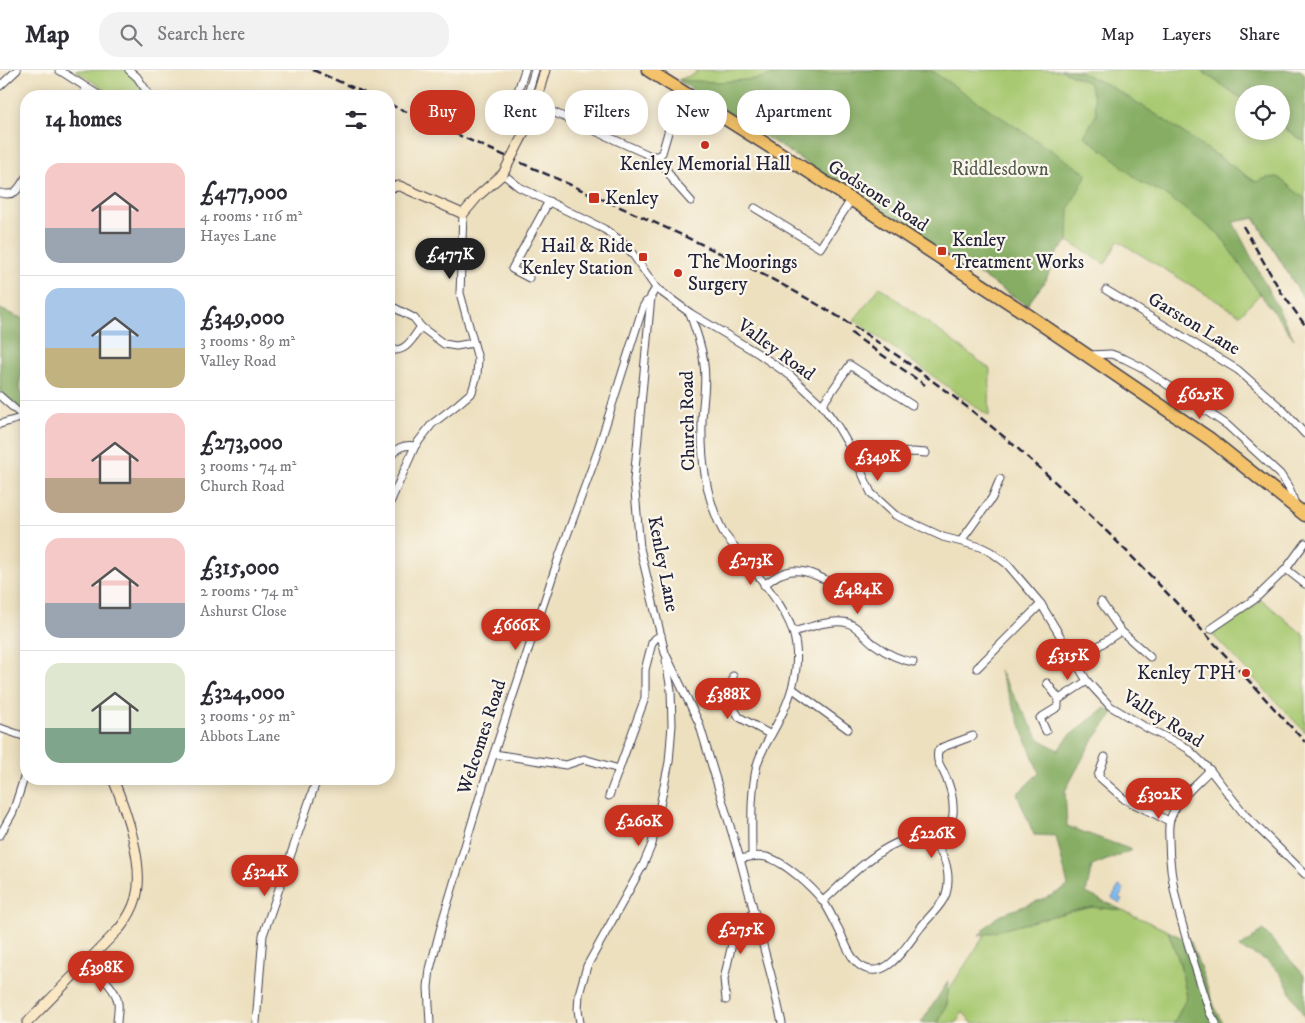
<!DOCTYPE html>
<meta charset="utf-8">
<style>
:root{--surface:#fff;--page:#f2f2f3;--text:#2b2b33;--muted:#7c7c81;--line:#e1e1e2;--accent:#c8321e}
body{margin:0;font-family:"IM FELL DW Pica",serif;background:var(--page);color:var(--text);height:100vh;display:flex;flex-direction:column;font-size:19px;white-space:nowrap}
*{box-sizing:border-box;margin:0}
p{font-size:16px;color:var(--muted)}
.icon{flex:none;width:28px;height:28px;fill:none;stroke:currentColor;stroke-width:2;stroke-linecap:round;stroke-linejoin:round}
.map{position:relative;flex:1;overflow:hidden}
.details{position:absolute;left:20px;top:20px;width:375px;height:695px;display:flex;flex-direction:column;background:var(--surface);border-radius:20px;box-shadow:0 2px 12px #0003}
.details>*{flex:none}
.guide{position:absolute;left:410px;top:20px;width:475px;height:45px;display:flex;gap:10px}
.tools{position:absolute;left:1235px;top:15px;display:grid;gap:10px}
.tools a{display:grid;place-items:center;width:55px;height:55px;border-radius:50%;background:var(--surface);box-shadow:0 2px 12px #0003;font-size:25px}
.price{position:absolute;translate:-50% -42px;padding:0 11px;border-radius:18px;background:var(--accent);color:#fff;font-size:16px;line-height:32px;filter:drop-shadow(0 1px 2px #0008)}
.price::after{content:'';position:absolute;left:50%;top:30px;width:15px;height:11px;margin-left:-8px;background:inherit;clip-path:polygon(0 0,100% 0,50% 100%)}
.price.on{background:#222;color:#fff}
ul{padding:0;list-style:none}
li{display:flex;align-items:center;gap:15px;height:125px;padding:0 25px}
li+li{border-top:1px solid var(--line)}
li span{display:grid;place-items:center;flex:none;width:140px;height:100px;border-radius:15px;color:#555}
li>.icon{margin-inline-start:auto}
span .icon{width:60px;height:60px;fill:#fffc;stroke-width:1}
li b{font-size:21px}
h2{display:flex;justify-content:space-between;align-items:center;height:60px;padding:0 25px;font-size:21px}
.tag{padding:0 18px;border-radius:20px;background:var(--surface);box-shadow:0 2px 12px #0003;font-size:18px;line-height:45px}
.tag.on{background:var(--accent);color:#fff}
header{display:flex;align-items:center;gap:30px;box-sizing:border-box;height:70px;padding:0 25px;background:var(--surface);border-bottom:1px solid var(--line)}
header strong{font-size:24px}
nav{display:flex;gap:28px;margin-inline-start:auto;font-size:18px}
.search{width:350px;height:45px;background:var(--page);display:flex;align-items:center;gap:12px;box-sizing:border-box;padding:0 18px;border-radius:20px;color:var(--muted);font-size:19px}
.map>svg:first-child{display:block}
</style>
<header>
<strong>Map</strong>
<div class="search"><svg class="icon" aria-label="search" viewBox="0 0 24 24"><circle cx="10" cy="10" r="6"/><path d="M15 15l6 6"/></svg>Search here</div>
<nav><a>Map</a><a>Layers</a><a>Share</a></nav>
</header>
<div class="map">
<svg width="1305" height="953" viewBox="0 0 1305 953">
<rect width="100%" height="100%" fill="#fbf7ec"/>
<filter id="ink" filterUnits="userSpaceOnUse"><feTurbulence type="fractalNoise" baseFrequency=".02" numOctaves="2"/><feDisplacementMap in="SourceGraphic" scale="10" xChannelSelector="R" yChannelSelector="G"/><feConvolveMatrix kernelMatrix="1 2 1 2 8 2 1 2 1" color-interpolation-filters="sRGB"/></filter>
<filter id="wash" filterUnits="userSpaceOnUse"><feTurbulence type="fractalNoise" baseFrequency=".0096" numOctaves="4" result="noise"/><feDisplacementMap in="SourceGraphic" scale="20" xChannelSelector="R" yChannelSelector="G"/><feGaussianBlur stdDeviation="1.12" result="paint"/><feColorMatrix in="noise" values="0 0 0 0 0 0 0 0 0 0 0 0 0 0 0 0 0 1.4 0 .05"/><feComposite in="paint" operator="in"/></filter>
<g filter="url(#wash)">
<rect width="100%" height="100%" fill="#ede0bf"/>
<g fill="#a8c971" stroke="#657656">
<path d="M75 0H129L150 26H114Z"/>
<path d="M694 0H1200L1244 30V61H1281V56L1305 72V231L1254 148 1233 152 1219 164 1260 224 1240 245 1118 171 1105 194 1068 171 1057 183 1046 210 1027 235 678 10 697 3Z"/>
<path d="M880 217 990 299 989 346 854 250Z"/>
<path d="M1261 529 1305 566V662L1210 562 1258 533Z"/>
<path d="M1092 837 1122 840 1168 861 1180 894 1187 927 1174 953H972L963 942 956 953H938L947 934 948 921 986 863 1068 842Z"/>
</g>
<g fill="#86ad63" stroke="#54684f">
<path d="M858 0H930L1087 104 1069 138 1068 171 1057 183 1046 210 1027 235 678 10 719 12 756 9 781 3H851Z"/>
<path d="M1061 0H1076L1110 16 1157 45 1256 112 1267 108 1278 107 1305 129V231L1255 148 1233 152 1294 269 1260 224 1219 164 1163 123 1140 112 1111 86 1084 66 1096 45 1095 31 1089 13Z"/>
<path d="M1200 0H1300L1305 4V72L1281 56V24H1244V30Z"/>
<path d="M0 239 26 250V258L19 280 26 282 19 316 21 327 26 331V343L0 322Z"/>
<path d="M999 600 1039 669 1058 680 1069 666 1105 638 1114 643 1091 673 1065 721 1067 756 1132 780 1092 796 1086 823 1122 840 1092 837 1068 842 979 866C985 859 991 850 999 846 1022 835 1046 831 1068 816L1056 766 1034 765 1017 724 1039 703Z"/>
<path d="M1263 860 1305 906V948L1280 903 1266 890 1239 878Z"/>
<path d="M1168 861 1191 872 1216 941 1223 953H1174L1187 927 1180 894Z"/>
<path d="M949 910 947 934 938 953H921Z"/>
</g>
<path fill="#7fbcf2" stroke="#506f96" d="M1119 816 1124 819 1119 828 1122 830 1120 833 1112 828Z"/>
</g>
<g filter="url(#ink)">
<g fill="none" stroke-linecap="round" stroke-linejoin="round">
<defs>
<g id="street">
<path d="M59 0 100 26"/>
<path d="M129 0 137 7 150 26"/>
<path d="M0 16 17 0"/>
<path d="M82 26 87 18"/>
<path d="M535 34 651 86H658L662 83 669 59 688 24"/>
<path d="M511 41 525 0"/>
<path d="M530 47 522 43 535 0"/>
<path d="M658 86 675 113 691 131"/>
<path d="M503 104 519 117 604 159 621 171 632 183 656 218 690 243 759 284 791 306 822 335 838 357 852 381 871 423 895 445 943 467 981 477 991 482 1007 494 1041 534 1087 611 1110 636 1147 658 1187 678 1210 700 1245 745 1305 804"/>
<path d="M0 123C16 127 18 119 26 107"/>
<path d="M755 138 820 178 851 130"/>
<path d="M529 208 512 199 549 131"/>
<path d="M656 218 651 226 634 410 640 478 665 583 699 653 740 789 772 909 782 953"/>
<path d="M1106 220 1238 300 1282 339 1305 364"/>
<path d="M389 235 414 248 421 257 444 274 456 276 473 273"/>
<path d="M690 243C695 260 703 277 704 295 707 314 702 334 702 353 701 391 706 431 725 465 745 491 784 532 793 562 802 592 793 623 779 650 772 665 761 679 757 695 750 725 752 755 752 786"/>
<path d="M389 280C407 282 411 270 421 257"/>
<path d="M1089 285 1111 284 1125 289 1141 297 1227 355 1280 404 1289 418 1295 434"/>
<path d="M0 326 26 349"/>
<path d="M822 335 850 295 912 335"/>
<path d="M0 354 24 347"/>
<path d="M852 381 895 383 913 382 926 383"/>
<path d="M389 389C396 378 402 374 415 376"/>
<path d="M389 435 415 376 432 354 458 334 472 322 477 305 478 289 460 223 463 144"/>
<path d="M961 471 992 428 1000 409"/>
<path d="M1286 499 1305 514"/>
<path d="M764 515C770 511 775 506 781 504 799 495 818 506 834 514"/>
<path d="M1101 532 1121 561 1150 587"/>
<path d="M1211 559 1255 529 1286 499 1305 473"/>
<path d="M793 562C808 558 827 550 843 552 856 553 864 567 874 574 886 583 900 590 913 592"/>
<path d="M1076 591 1121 561"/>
<path d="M977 598 1041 534"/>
<path d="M733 606V637L739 647 771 665"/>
<path d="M1047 613 1058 628H1061L1087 611"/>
<path d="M793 619 848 659"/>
<path d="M0 658 26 667"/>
<path d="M1046 661 1040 648 1058 637V628"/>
<path d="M494 684 566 695 584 689 619 699 645 628V600L652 573 655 569 661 565"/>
<path d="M1105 687 1098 706 1124 729 1169 751"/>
<path d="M1210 700C1196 715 1176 730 1170 750 1168 756 1169 764 1169 769 1169 829 1193 887 1210 943L1216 953"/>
<path d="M609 726 619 699"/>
<path d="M0 765 13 742 26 702"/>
<path d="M939 780C957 757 957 729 944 703 940 695 936 691 938 681L943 677 973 666"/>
<path d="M740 789C749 787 757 785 766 787 784 791 812 817 823 831 829 839 833 849 838 858 844 869 848 885 858 894 885 916 907 874 921 857 929 846 942 836 946 824 950 811 948 794 941 783 911 738 847 810 823 831"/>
<path d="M87 893C98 904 116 917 118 933 119 939 117 947 117 953"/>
<path d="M726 930 724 909 732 874 754 841"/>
<path d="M256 953 263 865 317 709"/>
<path d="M430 953 428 917 430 899 443 849 483 716 559 487 595 389 643 237 646 232 651 229"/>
<path d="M580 953 578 940 579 924 587 896 643 795 652 774 669 692 672 655 671 620 666 591"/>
</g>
<g id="secondary">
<path d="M522 67 535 34 545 0"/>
<path d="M389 117 400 116 463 144 479 125 503 104"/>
<path d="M27 953 120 858C127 849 133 839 136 828 145 795 126 740 113 709"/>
</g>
<path id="highway" d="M648 0 780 83 1022 241 1210 369 1305 445"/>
</defs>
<use href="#street" stroke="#403e4f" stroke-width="9"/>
<use href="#secondary" stroke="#403e4f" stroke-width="11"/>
<use href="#highway" stroke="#403e4f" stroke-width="15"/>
<use href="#street" stroke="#fff" stroke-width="7"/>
<use href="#secondary" stroke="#fae7c3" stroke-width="9"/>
<use href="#highway" stroke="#f3c26a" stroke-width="12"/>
<g stroke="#22223b" stroke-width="2.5" stroke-dasharray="8 4" stroke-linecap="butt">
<path d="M313 0 372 26"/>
<path d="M389 34C460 66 531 97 602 129 696 171 793 214 879 273 936 312 993 355 1044 402 1137 486 1220 580 1305 672"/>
<path d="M1243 156 1281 222 1305 255"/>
<path d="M851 263 925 315"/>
</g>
<defs>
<path id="secondary-bridge" d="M503 104 522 67"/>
</defs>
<use href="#secondary-bridge" stroke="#403e4f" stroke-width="11" stroke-linecap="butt"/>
<use href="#secondary-bridge" stroke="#fae7c3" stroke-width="9"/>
</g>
</g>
<g fill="#c8321e" stroke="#fbf7ec" stroke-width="2">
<circle cx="705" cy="75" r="5"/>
<rect x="588" y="122" width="12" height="12" rx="2.5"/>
<rect x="937" y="176" width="10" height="10" rx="2.5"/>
<rect x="638" y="182" width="10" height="10" rx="2.5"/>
<circle cx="678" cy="203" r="5"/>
<circle cx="1246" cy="603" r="5"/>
</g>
<g text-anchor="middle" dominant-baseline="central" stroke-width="4.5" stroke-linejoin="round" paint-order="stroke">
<g font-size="19" fill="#22223b" stroke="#fbf7ec" text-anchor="start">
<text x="705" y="94" text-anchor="middle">Kenley Memorial Hall</text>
<text x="605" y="128">Kenley</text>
<text x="952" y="170">Kenley<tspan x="952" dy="22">Treatment Works</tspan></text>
<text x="633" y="176" text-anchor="end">Hail &amp; Ride<tspan x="633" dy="22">Kenley Station</tspan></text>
<text x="688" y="192">The Moorings<tspan x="688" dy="22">Surgery</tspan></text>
<text x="1236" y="603" text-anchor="end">Kenley TPH</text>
</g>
<g font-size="19" fill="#515c4e" stroke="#fbf7ec">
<text x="1000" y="99">Riddlesdown</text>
</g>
<g font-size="19" fill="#22223b" stroke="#fbf7ec">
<text transform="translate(878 126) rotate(33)">Godstone Road</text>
<text transform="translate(1194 254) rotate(31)">Garston Lane</text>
<text transform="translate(776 280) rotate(36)">Valley Road</text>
<text transform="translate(688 351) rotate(-91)">Church Road</text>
<text transform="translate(663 494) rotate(79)">Kenley Lane</text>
<text transform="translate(1163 649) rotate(32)">Valley Road</text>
<text transform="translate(482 667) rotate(-72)">Welcomes Road</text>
</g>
</g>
</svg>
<div class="tools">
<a><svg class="icon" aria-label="locate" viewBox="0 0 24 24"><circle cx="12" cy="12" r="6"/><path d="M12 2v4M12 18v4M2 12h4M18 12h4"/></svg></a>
</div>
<b class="price on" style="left:450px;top:210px">£477K</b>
<b class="price" style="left:1200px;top:350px">£625K</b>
<b class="price" style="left:878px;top:412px">£349K</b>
<b class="price" style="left:751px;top:516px">£273K</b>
<b class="price" style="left:858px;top:545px">£484K</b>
<b class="price" style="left:516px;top:581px">£666K</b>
<b class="price" style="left:1068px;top:611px">£315K</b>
<b class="price" style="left:728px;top:650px">£388K</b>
<b class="price" style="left:1159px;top:750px">£302K</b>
<b class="price" style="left:639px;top:777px">£260K</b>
<b class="price" style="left:932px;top:789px">£226K</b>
<b class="price" style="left:265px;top:827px">£324K</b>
<b class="price" style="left:741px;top:885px">£275K</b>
<b class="price" style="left:101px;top:923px">£398K</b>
<div class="guide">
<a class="tag on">Buy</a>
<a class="tag">Rent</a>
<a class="tag">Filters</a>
<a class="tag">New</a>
<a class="tag">Apartment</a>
</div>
<section class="details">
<h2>14 homes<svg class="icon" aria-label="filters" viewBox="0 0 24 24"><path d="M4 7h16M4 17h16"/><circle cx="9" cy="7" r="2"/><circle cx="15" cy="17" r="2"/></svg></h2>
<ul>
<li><span style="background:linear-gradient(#f6c9c9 65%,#9aa5b1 0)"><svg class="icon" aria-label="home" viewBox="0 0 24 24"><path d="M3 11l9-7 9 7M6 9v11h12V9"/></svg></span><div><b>£477,000</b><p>4 rooms · 116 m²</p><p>Hayes Lane</p></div></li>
<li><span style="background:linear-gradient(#a9c7e8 60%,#c2b280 0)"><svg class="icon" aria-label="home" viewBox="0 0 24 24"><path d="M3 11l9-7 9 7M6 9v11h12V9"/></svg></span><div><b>£349,000</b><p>3 rooms · 89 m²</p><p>Valley Road</p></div></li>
<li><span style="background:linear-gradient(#f6c9c9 65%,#b9a48a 0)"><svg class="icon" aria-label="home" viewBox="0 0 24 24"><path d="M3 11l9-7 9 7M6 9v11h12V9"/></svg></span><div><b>£273,000</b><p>3 rooms · 74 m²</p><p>Church Road</p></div></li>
<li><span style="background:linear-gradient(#f6c9c9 65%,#9aa5b1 0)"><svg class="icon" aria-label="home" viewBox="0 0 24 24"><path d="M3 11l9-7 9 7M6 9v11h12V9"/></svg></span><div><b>£315,000</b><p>2 rooms · 74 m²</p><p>Ashurst Close</p></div></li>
<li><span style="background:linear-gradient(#dfe7d0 65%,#7fa58c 0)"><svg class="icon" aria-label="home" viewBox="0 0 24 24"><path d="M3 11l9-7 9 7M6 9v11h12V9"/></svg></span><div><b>£324,000</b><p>3 rooms · 95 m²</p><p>Abbots Lane</p></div></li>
</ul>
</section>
</div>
